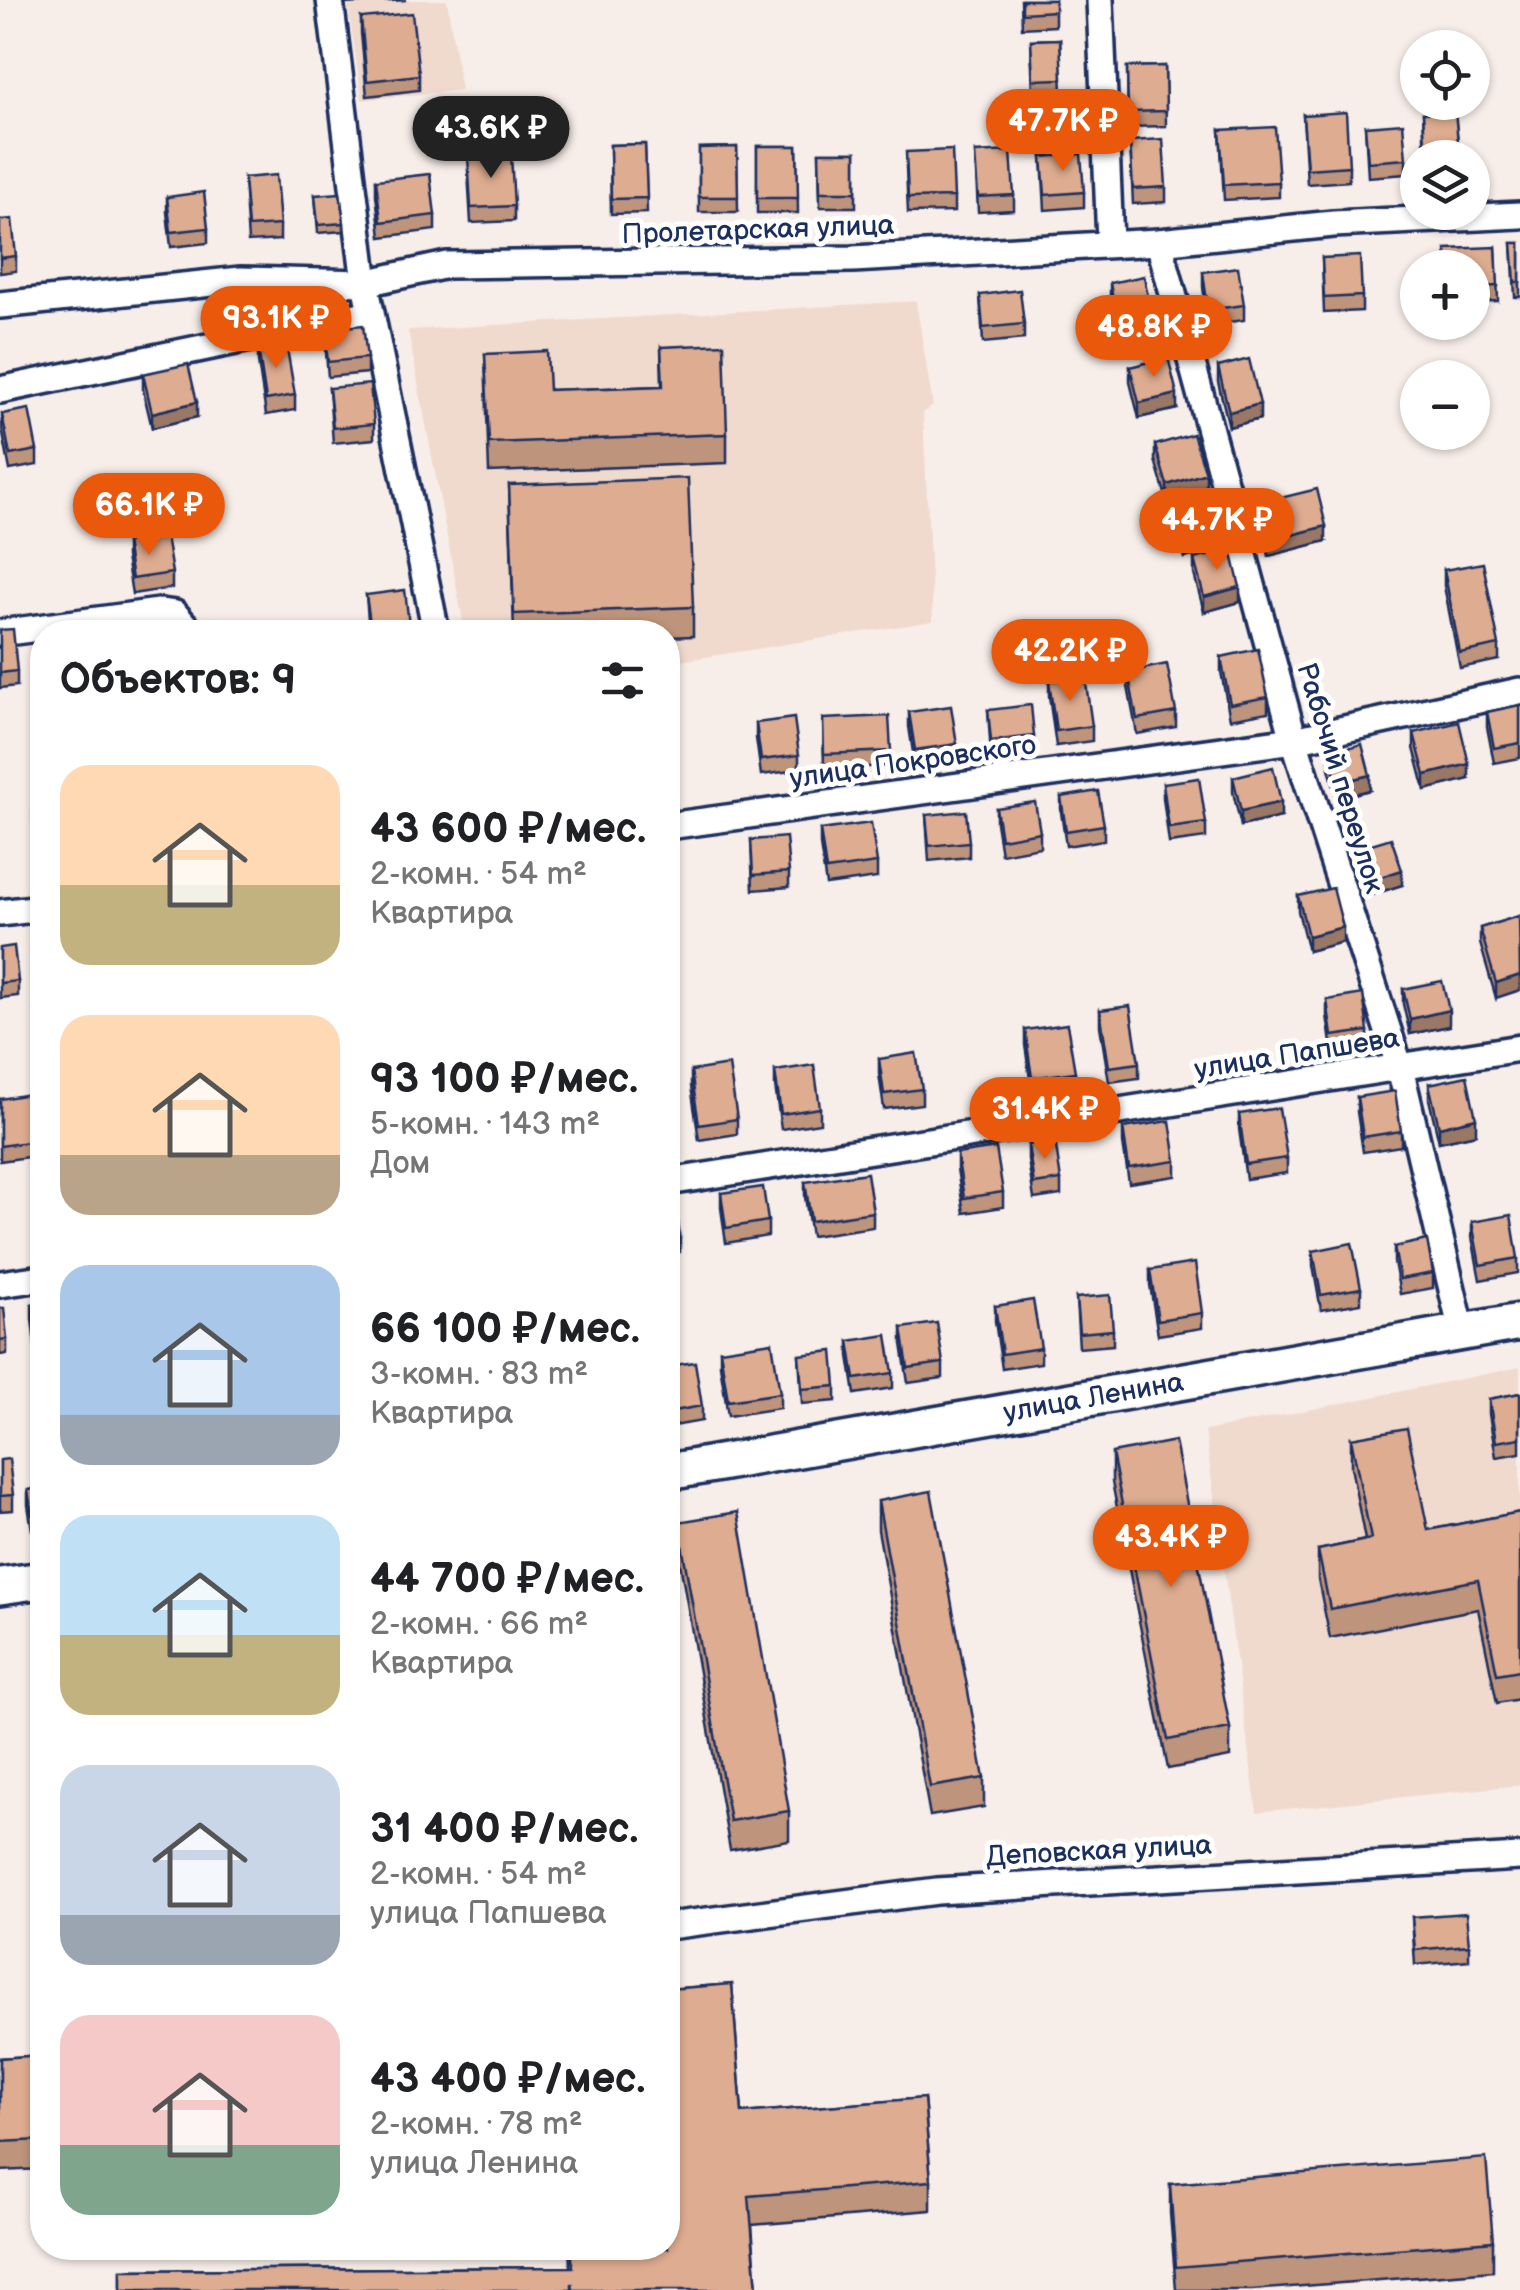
<!DOCTYPE html>
<html lang="ru">
<meta charset="utf-8">
<style>
:root{--surface:#fff;--page:#f6f6f6;--text:#202124;--muted:#757577;--accent:#ea580c}
body{margin:0;font-family:"Balsamiq Sans",sans-serif;background:var(--page);color:var(--text);height:100vh;display:flex;flex-direction:column;font-size:38px;white-space:nowrap}
*{box-sizing:border-box;margin:0}
p{font-size:32px;color:var(--muted)}
.icon{flex:none;width:55px;height:55px;fill:none;stroke:currentColor;stroke-width:2;stroke-linecap:round;stroke-linejoin:round}
.map{position:relative;flex:1;overflow:hidden}
.details{position:absolute;left:30px;top:620px;width:650px;height:1640px;display:flex;flex-direction:column;background:var(--surface);border-radius:40px;box-shadow:0 2px 8px #0004}
.details>*{flex:none}
.fabs{position:absolute;left:1400px;top:30px;display:grid;gap:20px}
.fabs a{display:grid;place-items:center;width:90px;height:90px;border-radius:50%;background:var(--surface);box-shadow:0 2px 8px #0004;font-size:50px}
.price{position:absolute;translate:-50% -85px;padding:0 22px;border-radius:35px;background:var(--accent);color:#fff;font-size:32px;line-height:65px;filter:drop-shadow(0 2px 5px #0008)}
.price::after{content:'';position:absolute;left:50%;top:60px;width:30px;height:22px;margin-left:-15px;background:inherit;clip-path:polygon(0 0,100% 0,50% 100%)}
.price.on{background:#222;color:#fff}
ul{padding:0;list-style:none}
li{display:flex;align-items:center;gap:30px;height:250px;padding:0 30px}
li span{display:grid;place-items:center;flex:none;width:280px;height:200px;border-radius:30px;color:#555}
li>.icon{margin-inline-start:auto}
span .icon{width:120px;height:120px;fill:#fffc;stroke-width:1}
li b{font-size:42px}
h2{display:flex;justify-content:space-between;align-items:center;height:120px;padding:0 30px;font-size:42px}
.map>svg:first-child{display:block}
</style>
<div class="map">
<svg width="1520" height="2290" viewBox="0 0 1520 2290">
<rect width="100%" height="100%" fill="#f8eee9"/>
<filter id="ink" filterUnits="userSpaceOnUse"><feTurbulence type="fractalNoise" baseFrequency=".01" numOctaves="2"/><feDisplacementMap in="SourceGraphic" scale="20" xChannelSelector="R" yChannelSelector="G"/><feConvolveMatrix kernelMatrix="1 2 1 2 8 2 1 2 1" color-interpolation-filters="sRGB"/></filter>
<g filter="url(#ink)">
<g fill="#f0dace">
<path d="M347 0H447L461 90 362 100Z"/>
<path d="M916 301 933 406 923 413 933 621 668 663V632H465L408 330Z"/>
<path d="M1520 1367V1785L1257 1812 1205 1431Z"/>
</g>
<g fill="none" stroke-linecap="round" stroke-linejoin="round">
<defs>
<g id="minor">
<path d="M330 0 365 283 436 632"/>
<path d="M1100 0 1110 242"/>
<path d="M1159 242 1294 740 1400 1068 1462 1332"/>
<path d="M0 305 241 280 365 283 447 265 853 259 1159 242 1333 224 1520 215"/>
<path d="M0 390 371 313"/>
<path d="M0 633 159 612 175 614 191 632"/>
<path d="M668 826 1294 740 1520 691"/>
<path d="M0 913 42 908"/>
<path d="M668 1182 1520 1048"/>
<path d="M0 1284 42 1278"/>
<path d="M668 1926 937 1891 1520 1857"/>
</g>
<g id="secondary">
<path id="s1" d="M668 1472 1520 1322"/>
<path d="M0 1586 42 1580"/>
</g>
</defs>
<use href="#minor" stroke="#1b2f5e" stroke-width="32"/>
<use href="#secondary" stroke="#1b2f5e" stroke-width="42"/>
<use href="#minor" stroke="#fff" stroke-width="25"/>
<use href="#secondary" stroke="#fff" stroke-width="35"/>
</g>
<g fill="#bf947c" stroke="#1b2f5e" stroke-width="2.5">
<path d="M346 0H406L346 4Z"/>
<path d="M1021 0H1055V26L1022 28Z"/>
<path d="M361 18 419 75V90L367 96 361 33Z"/>
<path d="M1060 39 1062 94 1033 95 1031 40Z"/>
<path d="M1165 66 1166 126 1128 127 1127 67Z"/>
<path d="M1455 111 1459 158H1425L1423 113Z"/>
<path d="M1303 115 1349 166V181L1307 184Z"/>
<path d="M1365 126 1406 159V174L1368 177Z"/>
<path d="M1220 130 1279 182V197L1224 200Z"/>
<path d="M1130 141 1166 187V202L1133 204Z"/>
<path d="M645 144 647 213 611 214 610 145Z"/>
<path d="M757 146H797L798 213H757Z"/>
<path d="M737 147 738 212H699V148Z"/>
<path d="M819 152H856V207H820Z"/>
<path d="M975 153 1014 195V210L978 212Z"/>
<path d="M1042 157 1084 192V207L1045 210Z"/>
<path d="M906 167 954 197V212L908 213Z"/>
<path d="M468 171 514 206V221L471 223Z"/>
<path d="M244 178 280 225V240L248 242Z"/>
<path d="M376 180 435 215V230L381 237 376 195Z"/>
<path d="M315 195 344 223V231L318 233Z"/>
<path d="M167 197 208 228V243L171 247 167 212Z"/>
<path d="M0 220 16 256V271L0 273Z"/>
<path d="M1512 243H1520V297H1515Z"/>
<path d="M1496 247 1498 301 1472 302V268Z"/>
<path d="M1322 258 1362 296V311L1324 313Z"/>
<path d="M1203 272 1244 305V320L1208 325 1203 287Z"/>
<path d="M1110 283 1150 309V324L1116 331 1110 298Z"/>
<path d="M980 295 1024 324V339L983 343Z"/>
<path d="M324 329 367 358V373L328 377Z"/>
<path d="M258 347 295 395V410L266 415 258 362Z"/>
<path d="M661 347 727 434V463L489 472 485 354 549 390 662 386Z"/>
<path d="M1130 367 1177 409 1139 418 1130 382Z"/>
<path d="M1218 367 1260 419 1229 427 1218 382Z"/>
<path d="M143 374 197 417 152 428 143 390Z"/>
<path d="M329 388 374 424V439L333 443Z"/>
<path d="M2 414 37 450V465L10 470 2 429Z"/>
<path d="M1155 445 1206 488 1167 500 1155 460Z"/>
<path d="M509 485 693 607V636L668 637V632H514Z"/>
<path d="M1260 503 1326 541 1269 556 1260 518Z"/>
<path d="M1175 507 1217 548 1185 558 1175 522Z"/>
<path d="M126 542 172 573V588L132 594 126 557Z"/>
<path d="M1194 559 1240 602 1204 612 1194 574Z"/>
<path d="M1444 570 1499 645V660L1460 668 1444 586Z"/>
<path d="M366 595 409 625V632H369Z"/>
<path d="M0 630 17 671V686L0 688Z"/>
<path d="M1221 657 1268 697V712L1230 719 1221 672Z"/>
<path d="M1128 672 1176 712V727L1137 734 1128 687Z"/>
<path d="M1049 681 1092 726V741L1056 746 1049 696Z"/>
<path d="M1520 705V758L1494 763 1487 727V712Z"/>
<path d="M988 710 1034 736V751L991 756Z"/>
<path d="M909 712 957 744V759L915 765 909 727Z"/>
<path d="M823 719 891 751V766L824 769Z"/>
<path d="M756 723 799 755V770L761 775 756 738Z"/>
<path d="M1414 733 1469 779 1425 790 1414 748Z"/>
<path d="M1329 753 1370 790 1337 798 1329 768Z"/>
<path d="M1233 777 1281 817 1241 826 1233 792Z"/>
<path d="M1163 783 1206 823V838L1169 843 1163 798Z"/>
<path d="M1061 797 1104 825V840L1066 846 1061 812Z"/>
<path d="M42 806V867L40 868 33 822V807Z"/>
<path d="M996 808 1040 832V847L1001 854 996 823Z"/>
<path d="M926 815 969 842V857L929 861Z"/>
<path d="M820 830 877 863V878L826 885 820 845Z"/>
<path d="M751 840 789 872V887L753 890Z"/>
<path d="M1358 848 1402 885 1368 896 1358 863Z"/>
<path d="M1298 896 1343 942 1308 951 1298 911Z"/>
<path d="M1519 916 1496 998 1480 943V928Z"/>
<path d="M0 948 18 981V996L0 998Z"/>
<path d="M1403 989 1449 1026 1410 1034 1403 1004Z"/>
<path d="M1327 1000 1368 1031V1046L1332 1051 1327 1015Z"/>
<path d="M1100 1010 1139 1063V1078L1109 1082 1100 1026Z"/>
<path d="M1025 1030 1075 1072V1087L1032 1093 1025 1045Z"/>
<path d="M879 1059 922 1089V1104L884 1109 879 1074Z"/>
<path d="M691 1071 737 1119V1134L699 1140 691 1086Z"/>
<path d="M775 1071 820 1108V1123L781 1129 775 1086Z"/>
<path d="M1429 1084 1476 1134 1439 1142 1429 1099Z"/>
<path d="M1357 1097 1401 1131V1146L1363 1152 1357 1112Z"/>
<path d="M0 1099 42 1136V1155L0 1161Z"/>
<path d="M1239 1114 1287 1158V1173L1246 1179 1239 1129Z"/>
<path d="M1123 1128 1176 1161V1176L1129 1183 1123 1143Z"/>
<path d="M1028 1145 1061 1180V1195L1034 1199 1028 1160Z"/>
<path d="M957 1154 1003 1192V1207L964 1213 957 1169Z"/>
<path d="M805 1182 873 1212V1227L811 1236 805 1197Z"/>
<path d="M721 1193 768 1221V1236L726 1243 721 1208Z"/>
<path d="M668 1202 680 1237V1252L668 1254Z"/>
<path d="M1472 1222 1518 1258V1273L1480 1280 1472 1237Z"/>
<path d="M1394 1247 1433 1273V1288L1400 1294 1394 1262Z"/>
<path d="M1313 1251 1361 1288V1303L1321 1310 1313 1266Z"/>
<path d="M1150 1270 1202 1313V1328L1158 1335 1150 1285Z"/>
<path d="M1076 1298 1113 1330V1345L1079 1348Z"/>
<path d="M42 1303V1353L36 1354 32 1319V1304Z"/>
<path d="M995 1306 1041 1348V1363L1002 1369 995 1321Z"/>
<path d="M0 1308 7 1339V1354L0 1355Z"/>
<path d="M902 1328 943 1363V1378L908 1383 902 1344Z"/>
<path d="M849 1341 893 1373V1388L855 1394 849 1356Z"/>
<path d="M720 1350 780 1393V1408L728 1416 720 1365Z"/>
<path d="M799 1355 836 1386V1401L802 1404Z"/>
<path d="M668 1366 702 1406V1421L668 1427Z"/>
<path d="M1520 1393V1453L1496 1457 1489 1414V1399Z"/>
<path d="M1351 1438 1428 1530 1520 1512V1699L1497 1703 1478 1609 1330 1638 1318 1579V1550L1365 1540 1351 1467Z"/>
<path d="M1112 1453 1230 1728V1757L1168 1769 1112 1482Z"/>
<path d="M0 1460 13 1495V1510L0 1511Z"/>
<path d="M42 1488V1529L32 1530 28 1505V1490Z"/>
<path d="M878 1501 984 1778V1807L930 1816 878 1530Z"/>
<path d="M678 1522 789 1811V1840L730 1850 678 1552Z"/>
<path d="M1412 1917 1469 1945V1960L1415 1965Z"/>
<path d="M732 1984 742 2113 924 2098 931 2181V2210L752 2225 757 2290H121V2270L570 2267 569 2248H668V1989Z"/>
<path d="M42 2055V2169L0 2171V2058Z"/>
<path d="M1170 2184 1493 2241V2271L1252 2290H1176L1170 2213Z"/>
</g>
<g fill="#9b7865" stroke="#1b2f5e" stroke-width="2.5">
<path d="M1177 394V409L1139 418V403Z"/>
<path d="M197 402V417L152 428V413Z"/>
<path d="M1260 404V419L1229 427V412Z"/>
<path d="M1206 473V488L1167 500V485Z"/>
<path d="M1326 526V541L1269 556V541Z"/>
<path d="M1217 533V548L1185 558V543Z"/>
<path d="M1240 587V602L1204 612V597Z"/>
<path d="M1469 764V779L1425 790V775Z"/>
<path d="M1370 775V790L1337 798V783Z"/>
<path d="M1281 802V817L1241 826V811Z"/>
<path d="M1402 870V885L1368 896V881Z"/>
<path d="M1343 927V942L1308 951V936Z"/>
<path d="M1520 975V990L1496 998V983Z"/>
<path d="M1449 1010V1026L1410 1034V1019Z"/>
<path d="M1476 1118V1134L1439 1142V1127Z"/>
</g>
<g fill="#deac90" stroke="#1b2f5e" stroke-width="2.5">
<path d="M1022 0H1055V11L1022 13Z"/>
<path d="M412 13 419 75 367 81 361 18Z"/>
<path d="M1060 39 1062 79 1033 80 1031 40Z"/>
<path d="M1165 66 1166 111 1128 112 1127 67Z"/>
<path d="M1455 111 1459 154 1426 156 1423 113Z"/>
<path d="M1346 112 1349 166 1307 169 1303 115Z"/>
<path d="M1403 123 1406 159 1368 162 1365 126Z"/>
<path d="M1275 127 1279 182 1224 185 1220 130Z"/>
<path d="M1163 139 1166 187 1133 189 1130 141Z"/>
<path d="M645 144 647 198 611 199 610 145Z"/>
<path d="M757 146H797L798 198H757Z"/>
<path d="M737 147 738 197H699V148Z"/>
<path d="M952 150 954 197 908 198 906 152Z"/>
<path d="M1011 151 1014 195 978 197 975 153Z"/>
<path d="M819 152H856V192H820Z"/>
<path d="M511 154 514 206 471 208 468 156Z"/>
<path d="M1081 154 1084 192 1045 195 1042 157Z"/>
<path d="M430 174 435 215 381 222 376 180Z"/>
<path d="M276 175 280 225 248 227 244 178Z"/>
<path d="M204 192 208 228 171 232 167 197Z"/>
<path d="M340 193 344 223 318 225 315 195Z"/>
<path d="M12 219 16 256 0 258V220Z"/>
<path d="M1512 243H1520V282H1515Z"/>
<path d="M1496 247 1498 286 1472 287V268H1447L1446 249Z"/>
<path d="M1360 256 1362 296 1324 298 1322 258Z"/>
<path d="M1238 267 1244 305 1208 310 1203 272Z"/>
<path d="M1144 276 1150 309 1116 316 1110 283Z"/>
<path d="M1020 290 1024 324 983 328 980 295Z"/>
<path d="M363 325 367 358 328 362 324 329Z"/>
<path d="M286 343 295 395 266 400 258 347Z"/>
<path d="M724 344 727 434 489 443 485 354 547 351 549 390 663 386 661 347Z"/>
<path d="M1168 357 1177 394 1139 403 1130 367Z"/>
<path d="M1249 359 1260 404 1229 412 1218 367Z"/>
<path d="M188 364 197 402 152 413 143 374Z"/>
<path d="M370 384 374 424 333 428 329 388Z"/>
<path d="M29 409 37 450 10 455 2 414Z"/>
<path d="M1193 434 1206 473 1167 485 1155 445Z"/>
<path d="M688 478 693 607 514 614 509 485Z"/>
<path d="M1317 489 1326 526 1269 541 1260 503Z"/>
<path d="M1207 497 1217 533 1185 543 1175 507Z"/>
<path d="M166 536 172 573 132 579 126 542Z"/>
<path d="M1231 550 1240 587 1204 597 1194 559Z"/>
<path d="M1483 563 1499 645 1460 653 1444 570Z"/>
<path d="M405 590 409 625 371 630 366 595Z"/>
<path d="M13 629 17 671 0 673V630Z"/>
<path d="M1258 649 1268 697 1230 704 1221 657Z"/>
<path d="M1167 664 1176 712 1137 719 1128 672Z"/>
<path d="M1085 676 1092 726 1056 731 1049 681Z"/>
<path d="M1031 705 1034 736 991 741 988 710Z"/>
<path d="M1520 705V743L1494 748 1487 712Z"/>
<path d="M951 706 957 744 915 750 909 712Z"/>
<path d="M889 716 891 751 824 754 823 719Z"/>
<path d="M794 718 799 755 761 760 756 723Z"/>
<path d="M1459 722 1469 764 1425 775 1414 733Z"/>
<path d="M1362 744 1370 775 1337 783 1329 753Z"/>
<path d="M1273 767 1281 802 1241 811 1233 777Z"/>
<path d="M1199 778 1206 823 1169 828 1163 783Z"/>
<path d="M1098 791 1104 825 1066 831 1061 797Z"/>
<path d="M1035 802 1040 832 1001 839 996 808Z"/>
<path d="M42 806V852L40 853 33 807Z"/>
<path d="M966 811 969 842 929 846 926 815Z"/>
<path d="M871 823 877 863 826 870 820 830Z"/>
<path d="M786 837 789 872 753 875 751 840Z"/>
<path d="M1391 838 1402 870 1368 881 1358 848Z"/>
<path d="M1333 888 1343 927 1308 936 1298 896Z"/>
<path d="M1519 916 1520 975 1496 983 1480 928Z"/>
<path d="M14 946 18 981 0 983V948Z"/>
<path d="M1442 981 1449 1010 1410 1019 1403 989Z"/>
<path d="M1363 994 1368 1031 1332 1036 1327 1000Z"/>
<path d="M1130 1006 1139 1063 1109 1067 1100 1010Z"/>
<path d="M1067 1024 1075 1072 1032 1078 1025 1030Z"/>
<path d="M916 1053 922 1089 884 1094 879 1059Z"/>
<path d="M729 1065 737 1119 699 1125 691 1071Z"/>
<path d="M814 1065 820 1108 781 1114 775 1071Z"/>
<path d="M1467 1076 1476 1118 1439 1127 1429 1084Z"/>
<path d="M1395 1091 1401 1131 1363 1137 1357 1097Z"/>
<path d="M36 1093 42 1140 0 1146V1099Z"/>
<path d="M1279 1108 1287 1158 1246 1164 1239 1114Z"/>
<path d="M1170 1121 1176 1161 1129 1168 1123 1128Z"/>
<path d="M1055 1140 1061 1180 1034 1184 1028 1145Z"/>
<path d="M996 1148 1003 1192 964 1198 957 1154Z"/>
<path d="M867 1173 873 1212 811 1221 805 1182Z"/>
<path d="M763 1187 768 1221 726 1228 721 1193Z"/>
<path d="M675 1200 680 1237 668 1239V1202Z"/>
<path d="M1511 1215 1518 1258 1480 1265 1472 1222Z"/>
<path d="M1427 1240 1433 1273 1400 1279 1394 1247Z"/>
<path d="M1352 1243 1361 1288 1321 1295 1313 1251Z"/>
<path d="M1195 1263 1202 1313 1158 1320 1150 1270Z"/>
<path d="M1110 1295 1113 1330 1079 1333 1076 1298Z"/>
<path d="M1033 1300 1041 1348 1002 1354 995 1306Z"/>
<path d="M42 1303V1338L36 1339 32 1304Z"/>
<path d="M0 1308H4L7 1339 0 1340Z"/>
<path d="M937 1323 943 1363 908 1368 902 1328Z"/>
<path d="M887 1335 893 1373 855 1379 849 1341Z"/>
<path d="M772 1342 780 1393 728 1401 720 1350Z"/>
<path d="M833 1351 836 1386 802 1389 799 1355Z"/>
<path d="M695 1362 702 1406 668 1412V1366Z"/>
<path d="M1520 1393V1438L1496 1442 1489 1399Z"/>
<path d="M1407 1428 1428 1530 1520 1512V1670L1497 1674 1478 1580 1330 1609 1318 1550 1371 1539 1351 1438Z"/>
<path d="M1175 1441 1230 1728 1168 1740 1112 1453Z"/>
<path d="M9 1459 13 1495 0 1496V1460Z"/>
<path d="M42 1488V1514L32 1515 28 1490Z"/>
<path d="M931 1491 984 1778 930 1787 878 1501Z"/>
<path d="M738 1512 789 1811 730 1821 678 1522Z"/>
<path d="M1466 1913 1469 1945 1415 1950 1412 1917Z"/>
<path d="M732 1984 742 2113 924 2098 931 2181 749 2196 757 2290H573L572 2283V2290H121V2270L573 2267 571 2248H668V1989Z"/>
<path d="M42 2055V2140L0 2142V2058Z"/>
<path d="M1486 2158 1493 2241 1176 2267 1170 2184Z"/>
</g>
</g>
<g text-anchor="middle" dominant-baseline="central" stroke-width="10" stroke-linejoin="round" paint-order="stroke">
<g font-size="28" fill="#1b2f5e" stroke="#fff">
<text transform="translate(758 230) rotate(-2)">Пролетарская улица</text>
<text transform="translate(913 762) rotate(-8)">улица Покровского</text>
<text transform="translate(1340 778) rotate(73)">Рабочий переулок</text>
<text transform="translate(1297 1054) rotate(-9)">улица Папшева</text>
<text stroke="none"><textPath href="#s1" startOffset="432">улица Ленина</textPath></text>
<text transform="translate(1099 1851) rotate(-3)">Деповская улица</text>
</g>
</g>
</svg>
<div class="fabs">
<a><svg class="icon" aria-label="locate" viewBox="0 0 24 24"><circle cx="12" cy="12" r="6"/><path d="M12 2v4M12 18v4M2 12h4M18 12h4"/></svg></a>
<a><svg class="icon" aria-label="layers" viewBox="0 0 24 24"><path d="M12 4l9 5-9 5-9-5zM3 14l9 5 9-5"/></svg></a>
<a>+</a>
<a>−</a>
</div>
<b class="price" style="left:1063px;top:174px">47.7K ₽</b>
<b class="price on" style="left:491px;top:181px">43.6K ₽</b>
<b class="price" style="left:276px;top:371px">93.1K ₽</b>
<b class="price" style="left:1154px;top:380px">48.8K ₽</b>
<b class="price" style="left:149px;top:558px">66.1K ₽</b>
<b class="price" style="left:1217px;top:573px">44.7K ₽</b>
<b class="price" style="left:1070px;top:704px">42.2K ₽</b>
<b class="price" style="left:1045px;top:1162px">31.4K ₽</b>
<b class="price" style="left:1171px;top:1590px">43.4K ₽</b>
<section class="details">
<h2>Объектов: 9<svg class="icon" aria-label="filters" viewBox="0 0 24 24"><path d="M4 7h16M4 17h16"/><circle cx="9" cy="7" r="2"/><circle cx="15" cy="17" r="2"/></svg></h2>
<ul>
<li><span style="background:linear-gradient(#ffd9b3 60%,#c2b280 0)"><svg class="icon" aria-label="home" viewBox="0 0 24 24"><path d="M3 11l9-7 9 7M6 9v11h12V9"/></svg></span><div><b>43 600 ₽/мес.</b><p>2-комн. · 54 m²</p><p>Квартира</p></div></li>
<li><span style="background:linear-gradient(#ffd9b3 70%,#b9a48a 0)"><svg class="icon" aria-label="home" viewBox="0 0 24 24"><path d="M3 11l9-7 9 7M6 9v11h12V9"/></svg></span><div><b>93 100 ₽/мес.</b><p>5-комн. · 143 m²</p><p>Дом</p></div></li>
<li><span style="background:linear-gradient(#a9c7e8 75%,#9aa5b1 0)"><svg class="icon" aria-label="home" viewBox="0 0 24 24"><path d="M3 11l9-7 9 7M6 9v11h12V9"/></svg></span><div><b>66 100 ₽/мес.</b><p>3-комн. · 83 m²</p><p>Квартира</p></div></li>
<li><span style="background:linear-gradient(#bfe0f5 60%,#c2b280 0)"><svg class="icon" aria-label="home" viewBox="0 0 24 24"><path d="M3 11l9-7 9 7M6 9v11h12V9"/></svg></span><div><b>44 700 ₽/мес.</b><p>2-комн. · 66 m²</p><p>Квартира</p></div></li>
<li><span style="background:linear-gradient(#c9d6e8 75%,#9aa5b1 0)"><svg class="icon" aria-label="home" viewBox="0 0 24 24"><path d="M3 11l9-7 9 7M6 9v11h12V9"/></svg></span><div><b>31 400 ₽/мес.</b><p>2-комн. · 54 m²</p><p>улица Папшева</p></div></li>
<li><span style="background:linear-gradient(#f6c9c9 65%,#7fa58c 0)"><svg class="icon" aria-label="home" viewBox="0 0 24 24"><path d="M3 11l9-7 9 7M6 9v11h12V9"/></svg></span><div><b>43 400 ₽/мес.</b><p>2-комн. · 78 m²</p><p>улица Ленина</p></div></li>
</ul>
</section>
</div>
